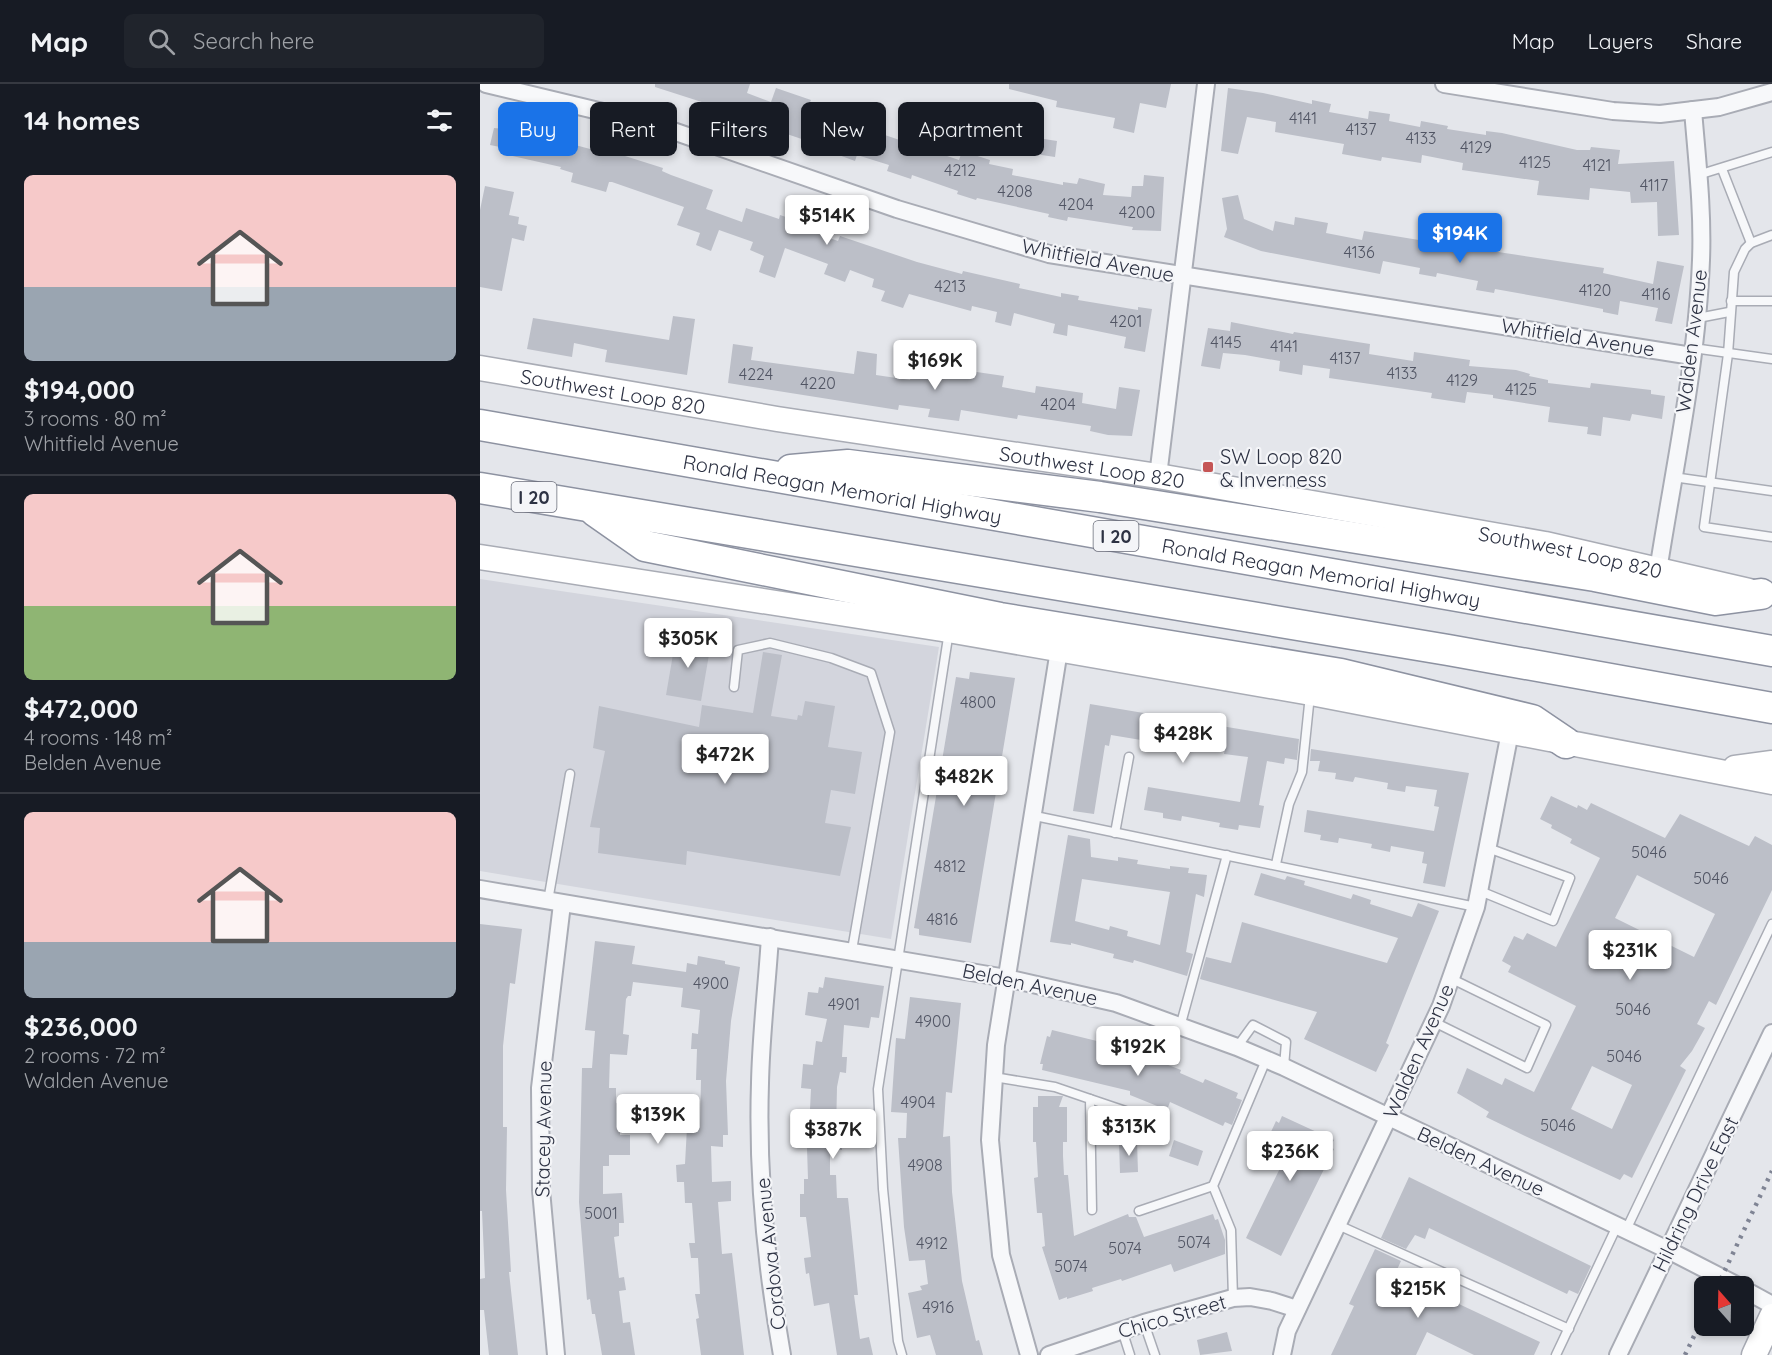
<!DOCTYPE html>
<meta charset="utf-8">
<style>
:root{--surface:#171b24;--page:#20242c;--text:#f1f3f6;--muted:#9ea1a6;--line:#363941;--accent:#1a73e8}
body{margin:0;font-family:Quicksand,sans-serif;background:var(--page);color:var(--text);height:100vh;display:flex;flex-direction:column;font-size:22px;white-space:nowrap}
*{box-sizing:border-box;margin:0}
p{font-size:20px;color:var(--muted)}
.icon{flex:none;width:33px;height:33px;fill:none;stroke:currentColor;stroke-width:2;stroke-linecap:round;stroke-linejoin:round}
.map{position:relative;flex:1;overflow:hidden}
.drawer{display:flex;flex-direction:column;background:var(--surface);width:480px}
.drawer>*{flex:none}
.banner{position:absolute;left:18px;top:18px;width:570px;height:54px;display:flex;gap:12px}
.needle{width:39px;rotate:340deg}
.buttons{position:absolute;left:1214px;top:1192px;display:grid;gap:12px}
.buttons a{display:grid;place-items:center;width:60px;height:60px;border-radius:9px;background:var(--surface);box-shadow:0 3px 9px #0003;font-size:30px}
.price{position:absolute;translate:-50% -51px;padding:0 14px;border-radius:6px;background:#fff;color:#222;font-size:20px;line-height:39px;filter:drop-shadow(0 2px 3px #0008)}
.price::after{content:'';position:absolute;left:50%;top:36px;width:18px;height:14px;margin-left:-9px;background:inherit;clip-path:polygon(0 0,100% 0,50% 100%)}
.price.current{background:var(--accent);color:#fff}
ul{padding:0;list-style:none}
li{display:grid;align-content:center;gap:12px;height:318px;padding:0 24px}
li+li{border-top:2px solid var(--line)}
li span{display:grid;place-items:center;height:186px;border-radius:9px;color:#555}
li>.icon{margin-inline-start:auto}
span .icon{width:108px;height:108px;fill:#fffc;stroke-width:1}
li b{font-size:26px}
h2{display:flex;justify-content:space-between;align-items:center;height:72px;padding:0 24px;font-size:26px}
.pill{padding:0 21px;border-radius:9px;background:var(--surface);box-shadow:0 3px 9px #0003;font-size:21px;line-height:54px}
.pill.current{background:var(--accent);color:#fff}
header{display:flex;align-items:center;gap:36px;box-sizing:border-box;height:84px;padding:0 30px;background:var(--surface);border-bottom:2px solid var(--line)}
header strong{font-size:28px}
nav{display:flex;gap:33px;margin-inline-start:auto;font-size:21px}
.search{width:420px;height:54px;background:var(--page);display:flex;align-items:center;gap:15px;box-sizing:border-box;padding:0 21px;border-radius:9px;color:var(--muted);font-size:22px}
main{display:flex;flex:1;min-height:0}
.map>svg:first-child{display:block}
</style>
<header>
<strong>Map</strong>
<div class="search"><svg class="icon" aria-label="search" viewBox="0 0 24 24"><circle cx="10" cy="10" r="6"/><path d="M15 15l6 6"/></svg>Search here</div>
<nav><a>Map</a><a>Layers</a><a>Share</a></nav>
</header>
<main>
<section class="drawer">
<h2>14 homes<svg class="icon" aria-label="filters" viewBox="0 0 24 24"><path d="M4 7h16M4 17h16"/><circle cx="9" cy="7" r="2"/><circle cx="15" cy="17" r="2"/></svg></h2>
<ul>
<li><span style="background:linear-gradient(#f6c9c9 60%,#9aa5b1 0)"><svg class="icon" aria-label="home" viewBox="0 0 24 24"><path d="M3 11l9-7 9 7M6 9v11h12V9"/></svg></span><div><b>$194,000</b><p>3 rooms · 80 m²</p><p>Whitfield Avenue</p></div></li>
<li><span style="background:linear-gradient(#f6c9c9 60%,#8fb573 0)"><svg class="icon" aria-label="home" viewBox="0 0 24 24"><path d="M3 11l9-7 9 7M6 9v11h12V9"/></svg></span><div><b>$472,000</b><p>4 rooms · 148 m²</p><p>Belden Avenue</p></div></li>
<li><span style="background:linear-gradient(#f6c9c9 70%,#9aa5b1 0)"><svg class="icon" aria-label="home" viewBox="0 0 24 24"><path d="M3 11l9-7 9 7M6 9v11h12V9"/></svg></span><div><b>$236,000</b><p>2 rooms · 72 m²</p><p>Walden Avenue</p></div></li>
</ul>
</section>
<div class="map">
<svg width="1292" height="1271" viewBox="0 0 1292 1271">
<rect width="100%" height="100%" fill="#e4e6eb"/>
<path fill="#d3d5dd" d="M0 495 459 563 411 855 0 787Z"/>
<g fill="#bcbfc8" fill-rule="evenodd">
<path d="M175 0H270L267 9 291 18 296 4 331 16 327 25 353 35 357 25 389 39 387 45 479 76 482 67 510 76 509 80 533 85 532 91 583 101V98L597 100 599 94 625 100 623 111 651 113 652 102H663L664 91 684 93 681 147 652 146 653 143 588 133 587 137 568 133 569 130 497 114 496 116 477 110 478 107 432 91 431 95 407 87 409 81 377 71 375 77 356 70 357 67 301 48 303 44 175 3Z"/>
<path d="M529 0H691L686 24 660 19 654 49 633 44 635 34 576 23 577 17 529 5Z"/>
<path d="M748 4 783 9 832 20V16L851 20 849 28 888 35 889 27 910 30 909 37 940 43 941 37 968 42 967 45 1006 51V47L1022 49 1097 66H1110L1111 63 1140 66 1138 80 1194 77 1199 151 1178 152 1177 118 1151 119 1150 108 1110 104 1109 116 1057 111 1059 97 982 86 983 79 942 71 941 79 902 73 901 77 862 70 864 60 795 48 796 38 767 33 758 70 741 67Z"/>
<path d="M14 44 58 48V51L125 69 126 66 183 84 182 87 191 91 233 106 226 125 262 138 266 124 299 135 300 131 315 136 313 141 358 157 360 152 437 178 482 190 483 187 540 200 539 204 581 213V209L599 212 598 216 658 226V223L672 225 665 268 644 264 646 253 588 241 587 252 573 249 575 240 534 229 531 242 515 238 517 228 492 222 491 227 429 210 423 224 401 217 405 207 392 203 394 195 370 186 365 198 344 190 348 180 305 164 295 194 279 188 284 172 270 166 273 158 239 146 231 167 216 161 220 149 197 141 204 123 132 98H129L126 108 91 98 93 89 80 85 81 83 24 70 25 64 10 61Z"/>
<path d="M551 53 577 57 575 73 548 69Z"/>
<path d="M5 102 34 108 29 131 39 133 38 140 47 142 44 157 32 154 22 207 0 203V126Z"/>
<path d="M758 111 764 135 793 147 795 137 814 141 815 133 848 139 846 149 882 156 884 147 945 157 946 151 963 154 961 161 989 166 990 157 1007 160 1005 166 1124 184 1123 189 1173 200 1177 177 1204 182 1192 240 1175 237 1178 224 1140 217 1138 231 1123 228V225L1071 215 1015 205 1014 209 996 206 998 197 957 189 956 193 939 190 940 184 903 177 900 190 781 167 744 153 747 145 742 114Z"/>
<path d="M193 232 215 235 207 291 125 278 127 266 94 259 92 273 47 265 53 234 189 256Z"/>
<path d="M751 238 813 250 814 248 890 260 889 270 933 277 934 268 990 276 989 282 1036 286 1050 290 1049 292 1068 296V299L1110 304 1111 299 1171 306V310L1185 312 1182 335 1152 330 1150 337 1123 333 1121 352 1107 350 1108 343 1068 338 1070 323 1013 314V311L987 308 985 319 951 314 952 309 849 294 850 285 823 281 822 291 799 287 800 277 765 271 743 269 740 285 721 282 728 244 750 247Z"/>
<path d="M437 259 452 261 449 281 524 292 522 303 555 309 556 302 603 309 602 319 636 325 639 303 660 306 652 352 628 351 610 347 611 342 538 331 537 335 481 326 479 337 448 333 450 325 419 321 418 326 248 299 253 260 273 263 271 276 374 290 377 267 397 270 396 291 430 296Z"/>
<path d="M196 553 231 559 221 617 186 611Z"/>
<path d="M283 568 302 571 291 632 317 636 318 631 322 632 325 617 355 622 348 663 382 668 375 710 351 706 345 739 371 743 360 792 207 767 206 781 118 769 120 744 110 743 125 667 113 664 119 622 219 643 222 621 273 629Z"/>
<path d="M490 588 535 594 491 859 439 851V845L434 844 476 593 489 595Z"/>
<path d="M610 620 819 655 817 676 805 674 804 680 787 677 779 721 784 722 780 744 759 741 758 746 739 743 740 739 702 732 701 737 683 734V729L664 726 668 703 760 718 768 673 744 670 745 664 710 658 709 664 631 651 629 662 625 661 614 730 593 727Z"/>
<path d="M831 665 989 689 965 803 943 799 947 780 942 779 944 768 911 762 910 768 891 764 892 760 859 754 858 759 840 756 841 751 824 748 827 726 954 747 959 723 954 722 957 706 926 702 925 708 907 705 908 699 875 693 873 698 855 695 856 689 838 687 840 677H830Z"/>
<path d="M1071 712 1097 724 1098 721 1107 726 1111 719 1185 754 1200 730 1269 762 1275 752 1292 761V806L1236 921 1229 917 1217 940 1225 944 1212 967 1200 982 1206 986 1152 1094 1144 1090 1140 1096 1045 1052 1006 1033 1009 1028 977 1009 987 984 1022 1001 1025 994 1054 1008 1096 922 1028 888 1031 882 1022 877 1034 852 1043 856 1047 849 1076 863 1120 774 1090 759 1092 755 1071 744 1072 741 1060 735ZM1157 791 1235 830 1214 873 1135 834ZM1112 982 1152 1001 1132 1045 1091 1025Z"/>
<path d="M588 751 610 755 611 773 638 777V773L658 776 657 780 690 785V782L709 784 708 789 727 791 724 813 716 810 706 868 713 870 707 892 654 876 653 879 633 874 634 870 591 859V861L570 858ZM602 795 690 808 680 861 647 852 648 847 630 842 629 846 595 837Z"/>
<path d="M781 789 805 796 807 792 825 797 824 801 871 815 873 810 891 816 890 820 932 833 938 819 959 827 906 959 909 961 896 988 824 955 837 928 720 895 726 873 751 879 762 838 907 879 918 854 774 811Z"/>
<path d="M0 840 42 845 35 900 30 899 23 962V1043H27L26 1106 31 1188H29L38 1271H9L4 1226H0V1195L5 1194 2 1127H0Z"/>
<path d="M115 857 155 862 152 880 206 888 207 879 217 881 218 872 245 877V880L260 883 251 937 246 997 248 1051H243V1063L231 1062 232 1098 251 1097V1117L238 1118 242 1170 252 1169 264 1271H221L216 1235 219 1234 215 1210H220L218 1174H211L209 1159H215L212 1119H205L204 1098H197L196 1081 205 1080 207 1043 220 1044 221 996H216L217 965H211L212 949 218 950 220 926 201 923 203 904 153 898 151 912H148L146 915 143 950 149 951 147 971 130 970 129 1004H136V1019H140V1051H150V1071H129V1082H123V1110L142 1109 144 1139H139V1152L134 1153 139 1194 144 1193 146 1206 139 1207 143 1239 150 1238 155 1271H122L115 1230H112L110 1215 107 1216 99 1118 102 984H112L115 947 105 946Z"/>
<path d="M345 893 404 902 399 934 391 933 389 944 364 941 362 973H367L366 989 360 988 357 1003 356 1049H362V1066L350 1065V1091H356L357 1114H368L378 1211H374L380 1255 389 1253 393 1271H357L349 1219 334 1222 329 1189 326 1190 324 1174 331 1173 326 1133H320V1110H324V1095H328L327 1064H320L321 1044 329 1045 331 1005 321 1004 323 980 333 981 336 957 342 958 347 935 325 931 328 908 338 909 339 903 343 904Z"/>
<path d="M430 913 481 919 472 1009 466 1008 463 1053 470 1052 472 1108 482 1197 496 1257 499 1256 503 1271H456L450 1251 437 1254 428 1209 442 1206 440 1202 448 1200 445 1176 429 1177 424 1143 418 1054H426L427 1029 411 1028 416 954 425 955Z"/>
<path d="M572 946 625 959 623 965 647 973 650 966 701 986 700 989 723 999 725 995 758 1009 756 1014 762 1016 752 1041 745 1038 743 1042 690 1018 687 1026 650 1011V1007L562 986 563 980H560L567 952 570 953Z"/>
<path d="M558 1012H583L579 1023H587V1058H583V1072L584 1091H588L594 1152 648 1130 649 1133H656L664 1153 733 1130 735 1136 738 1135 745 1156V1170L694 1188 691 1180 642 1197 641 1195 612 1204 613 1207 587 1215V1213L579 1216 562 1163 565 1162 562 1129H557L554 1094 558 1093 556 1058H553V1023H558Z"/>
<path d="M802 1032 854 1056 850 1063 854 1065 801 1172 766 1154 803 1078 785 1069 788 1063 785 1061 796 1037 799 1039Z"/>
<path d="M694 1056 723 1067 718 1082 689 1072Z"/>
<path d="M657 1057 658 1088 640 1089 639 1058Z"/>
<path d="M929 1093 1111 1182 1098 1210 1089 1206 1087 1210 949 1144 945 1155 935 1151 926 1165 901 1154Z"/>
<path d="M895 1165 921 1177 915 1190 1060 1258 1054 1271H994L947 1248 936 1271H851L874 1222 869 1220Z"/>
<path d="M747 1248 752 1267 720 1271 717 1256Z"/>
</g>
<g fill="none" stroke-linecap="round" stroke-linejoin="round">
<defs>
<g id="lane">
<path d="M1242 85 1271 159"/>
<path d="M1218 91 1292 68"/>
<path d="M1292 151 1271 159 1265 165 1254 188 1248 270 1224 443 1292 453"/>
<path d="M1251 217H1292"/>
<path d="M1218 234 1249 228"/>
<path d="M1213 264 1292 275"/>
<path d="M1193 393 1292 407"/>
<path d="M254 603 258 566 290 559 351 574 391 589 410 648 372 866"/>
<path d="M555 732 996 823"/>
<path d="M635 749 649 673"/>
<path d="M796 780 809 720 822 688 830 611"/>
<path d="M1000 807 1073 837 1090 794 1008 764"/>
<path d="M68 817 90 690"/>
<path d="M954 938 1047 984 1066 941 970 894"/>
<path d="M700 943 747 771"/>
<path d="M757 963 773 941 806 958 804 983"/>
<path d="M514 993 575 1003 610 1015 612 1126"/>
<path d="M610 1015 681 1039"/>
<path d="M659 1127 733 1102"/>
<path d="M858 1141 1089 1245"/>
<path d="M1146 1146 1292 840"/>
<path d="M753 1214 751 1146 733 1102 786 976"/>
<path d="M664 1239 675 1271"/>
<path d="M642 1246 650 1271"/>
<path d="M422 1271 418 1257 403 1105 398 1005 469 547"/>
<path d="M1076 1271 1137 1142"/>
</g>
<g id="street">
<path d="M6 0 173 40 417 125 569 170 1212 272"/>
<path d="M964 0 1133 27 1180 30 1239 23 1292 8"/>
<path d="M678 392 726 0"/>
<path d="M1178 487C1194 384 1217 280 1221 176 1223 126 1217 76 1213 26"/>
<path d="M0 805 526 894 636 919 757 963 804 983 1188 1166 1260 1203"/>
<path d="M290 853C287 901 281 950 280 999 277 1090 286 1181 302 1271"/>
<path d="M1263 1205 1292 1221"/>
<path d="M76 1271 61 1106 60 1004 82 820"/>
<path d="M549 1271 521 1171 510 1056 516 961 579 566"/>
<path d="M569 1271 664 1239 753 1214 770 1213 792 1217 817 1225"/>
<path d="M802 1271 807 1247 961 922 996 823 1030 648"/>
<path d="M1138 1271 1292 949"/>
</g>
<g id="secondary">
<path id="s1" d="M0 284 297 335 678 392 1065 460 1269 507"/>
<path d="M0 473 462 545 831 609 1292 698"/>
<path d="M1255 684 1292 679"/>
<path d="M1274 1271 1292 1232"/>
</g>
<g id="highway">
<path id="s2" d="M0 341 1292 567"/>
<path d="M311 386 368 381 620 413 1115 492 1236 516 1281 510"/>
<path d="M0 404 968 566 1292 624"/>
<path d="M115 427 165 462 520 534 861 590 1052 636 1086 659"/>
</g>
</defs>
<use href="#lane" stroke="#a9acb5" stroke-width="11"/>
<use href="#street" stroke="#a9acb5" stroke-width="20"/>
<use href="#secondary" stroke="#a9acb5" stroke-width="27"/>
<use href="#highway" stroke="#8d92a1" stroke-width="33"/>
<use href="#lane" stroke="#f7f8fa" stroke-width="8"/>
<use href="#street" stroke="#f7f8fa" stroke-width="16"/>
<use href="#secondary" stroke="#fff" stroke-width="24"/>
<use href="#highway" stroke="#fff" stroke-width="30"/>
<g stroke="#7f8494" stroke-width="4.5" stroke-dasharray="3 6" stroke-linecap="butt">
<path d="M1237 1203 1292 1087"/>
<path d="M1205 1271 1224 1231"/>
</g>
</g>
<rect fill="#c55555" stroke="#f4f5f8" stroke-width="2" x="722" y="377" width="12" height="12" rx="3"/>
<g text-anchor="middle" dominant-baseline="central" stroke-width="4.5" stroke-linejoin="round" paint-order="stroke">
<g font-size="16" fill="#515564">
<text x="823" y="34">4141</text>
<text x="881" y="45">4137</text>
<text x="941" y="54">4133</text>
<text x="996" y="63">4129</text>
<text x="1055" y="78">4125</text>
<text x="1117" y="81">4121</text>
<text x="480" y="86">4212</text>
<text x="1174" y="101">4117</text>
<text x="535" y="107">4208</text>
<text x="596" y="120">4204</text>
<text x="657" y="128">4200</text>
<text x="879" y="168">4136</text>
<text x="470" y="202">4213</text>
<text x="1115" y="206">4120</text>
<text x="1176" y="210">4116</text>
<text x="646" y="237">4201</text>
<text x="746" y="258">4145</text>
<text x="804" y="262">4141</text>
<text x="865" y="274">4137</text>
<text x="922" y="289">4133</text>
<text x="276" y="290">4224</text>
<text x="982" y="296">4129</text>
<text x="338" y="299">4220</text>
<text x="1041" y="305">4125</text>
<text x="578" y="320">4204</text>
<text x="498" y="618">4800</text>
<text x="1169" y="768">5046</text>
<text x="470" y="782">4812</text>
<text x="1231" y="794">5046</text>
<text x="462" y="835">4816</text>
<text x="231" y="899">4900</text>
<text x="364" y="920">4901</text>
<text x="1153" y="925">5046</text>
<text x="453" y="937">4900</text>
<text x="1144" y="972">5046</text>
<text x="438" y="1018">4904</text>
<text x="1078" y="1041">5046</text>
<text x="445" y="1081">4908</text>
<text x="121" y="1129">5001</text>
<text x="714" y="1158">5074</text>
<text x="452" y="1159">4912</text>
<text x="645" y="1164">5074</text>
<text x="591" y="1182">5074</text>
<text x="458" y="1223">4916</text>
</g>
<g fill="#f4f5f8" stroke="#696c79" stroke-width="1.5">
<rect x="31.5" y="398" width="45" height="30" rx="4.5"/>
<rect x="613.5" y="437" width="45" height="30" rx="4.5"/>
</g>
<g font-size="18" font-weight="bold" fill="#2d3243">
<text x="54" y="413">I 20</text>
<text x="636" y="452">I 20</text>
</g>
<g font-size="20" fill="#2d3243" stroke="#f4f5f8">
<text transform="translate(618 176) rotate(11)">Whitfield Avenue</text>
<text transform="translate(1098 253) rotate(9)">Whitfield Avenue</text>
<text transform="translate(1211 257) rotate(-83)">Walden Avenue</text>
<text stroke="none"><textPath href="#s1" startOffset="135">Southwest Loop 820</textPath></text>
<text stroke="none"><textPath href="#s1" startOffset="620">Southwest Loop 820</textPath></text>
<text stroke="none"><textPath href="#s2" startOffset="368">Ronald Reagan Memorial Highway</textPath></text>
<text stroke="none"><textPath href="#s1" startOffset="1106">Southwest Loop 820</textPath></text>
<text stroke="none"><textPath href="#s2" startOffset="854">Ronald Reagan Memorial Highway</textPath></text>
<text transform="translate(550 900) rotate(12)">Belden Avenue</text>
<text transform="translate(938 967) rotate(-66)">Walden Avenue</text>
<text transform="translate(63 1045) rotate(-89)">Stacey Avenue</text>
<text transform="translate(1001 1077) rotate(25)">Belden Avenue</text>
<text transform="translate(1215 1110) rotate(-64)">Hildring Drive East</text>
<text transform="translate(290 1170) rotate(-96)">Cordova Avenue</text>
<text transform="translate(692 1232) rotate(-16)">Chico Street</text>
</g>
<g font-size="20" fill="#2d3243" stroke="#f4f5f8" text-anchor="start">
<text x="740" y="372">SW Loop 820<tspan x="740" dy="23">&amp; Inverness</tspan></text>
</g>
</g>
</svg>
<div class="buttons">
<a><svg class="needle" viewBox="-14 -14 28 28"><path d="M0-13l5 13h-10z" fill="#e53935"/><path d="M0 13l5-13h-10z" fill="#9ea1a6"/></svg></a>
</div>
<b class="price" style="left:347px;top:162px">$514K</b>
<b class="price current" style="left:980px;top:180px">$194K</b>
<b class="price" style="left:455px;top:307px">$169K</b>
<b class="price" style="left:208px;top:585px">$305K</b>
<b class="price" style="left:703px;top:680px">$428K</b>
<b class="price" style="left:245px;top:701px">$472K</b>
<b class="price" style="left:484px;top:723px">$482K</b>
<b class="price" style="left:1150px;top:897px">$231K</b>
<b class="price" style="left:658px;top:993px">$192K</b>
<b class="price" style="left:178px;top:1061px">$139K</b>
<b class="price" style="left:649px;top:1073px">$313K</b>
<b class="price" style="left:353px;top:1076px">$387K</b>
<b class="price" style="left:810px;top:1098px">$236K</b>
<b class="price" style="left:938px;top:1235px">$215K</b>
<div class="banner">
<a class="pill current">Buy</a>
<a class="pill">Rent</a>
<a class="pill">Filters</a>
<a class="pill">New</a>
<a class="pill">Apartment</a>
</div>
</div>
</main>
